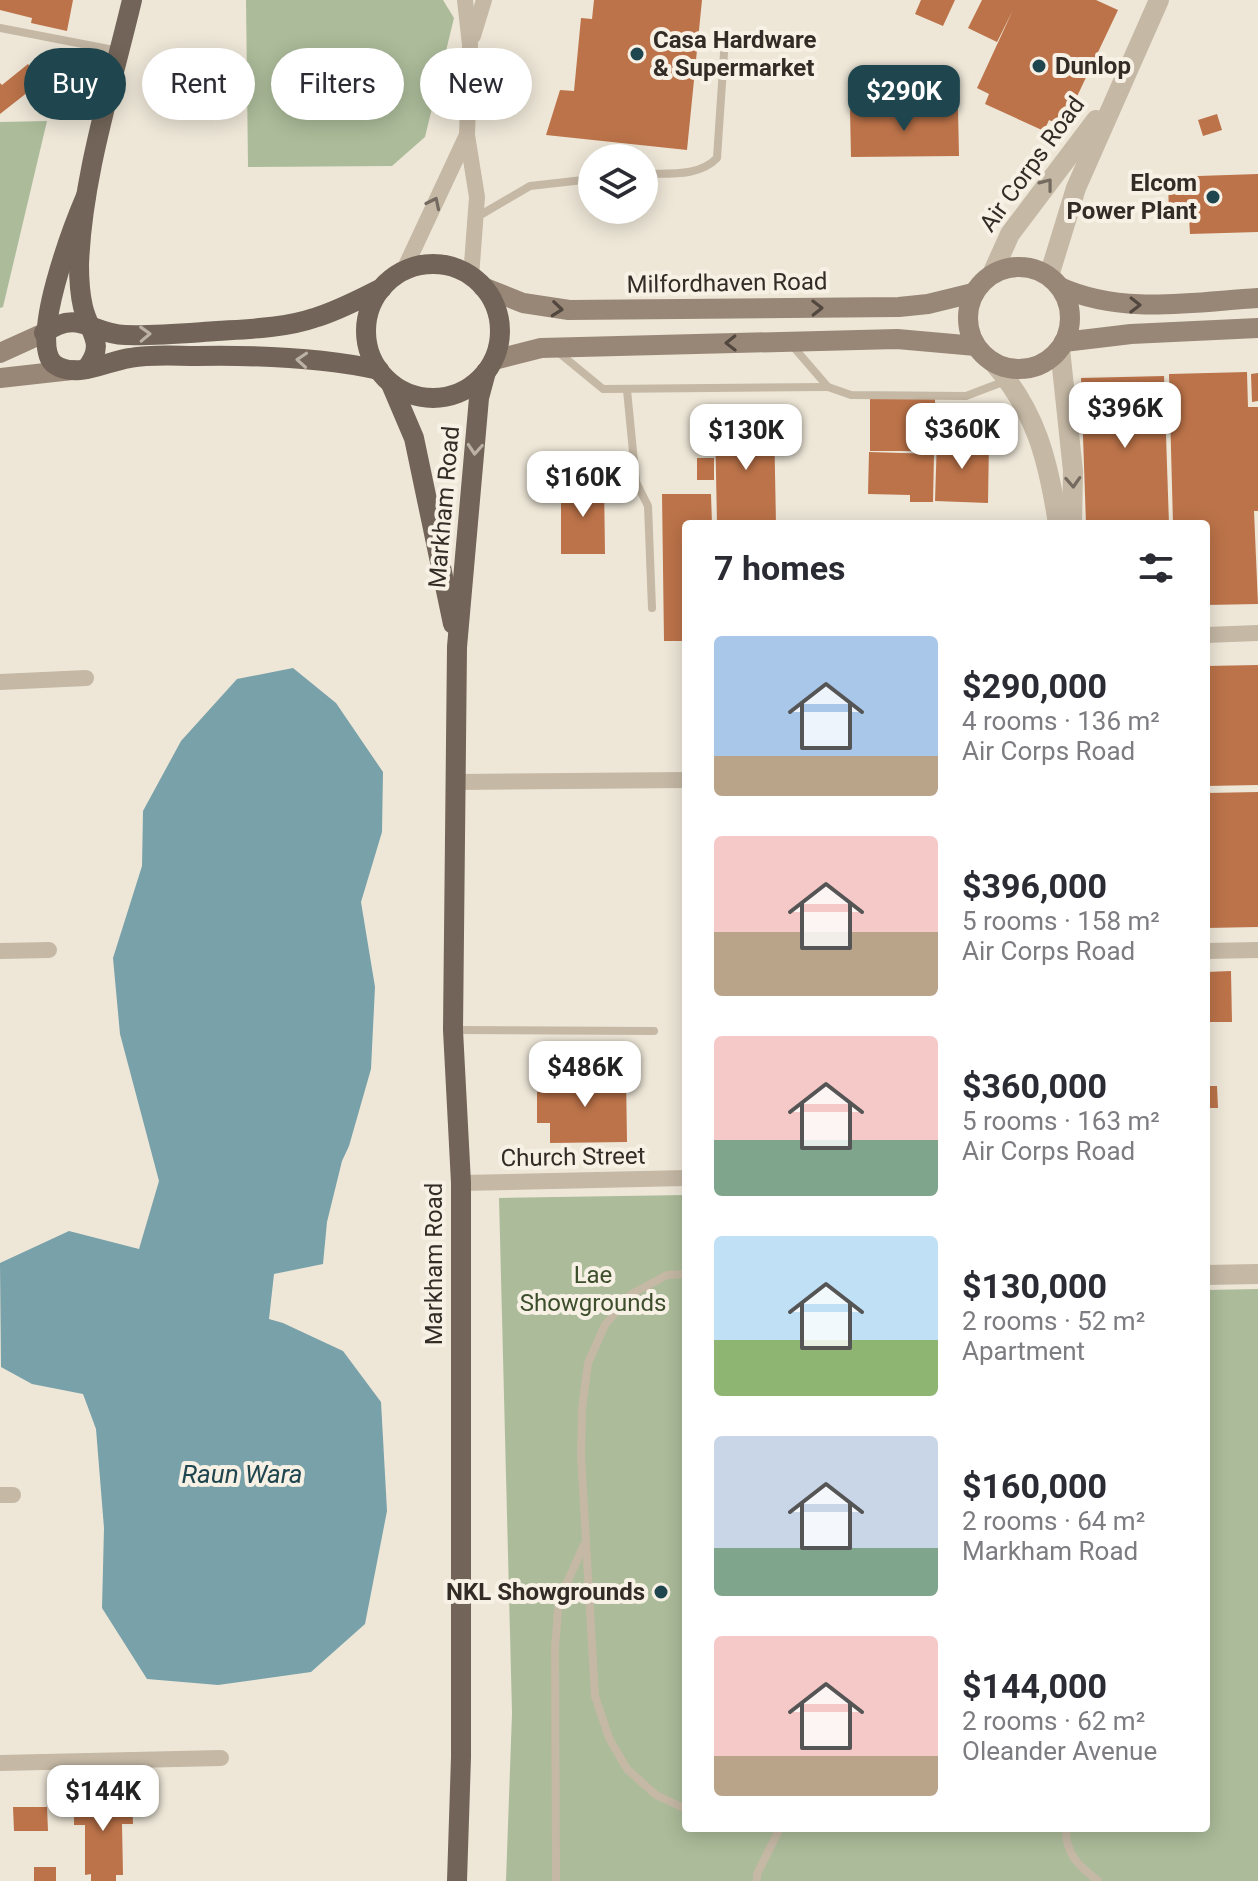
<!DOCTYPE html>
<meta charset="utf-8">
<style>
:root{--surface:#fff;--page:#f7f7f7;--text:#2b2b33;--muted:#7c7c81;--accent:#1f464f}
body{margin:0;font-family:Roboto,sans-serif;background:var(--page);color:var(--text);height:100vh;display:flex;flex-direction:column;font-size:30px;white-space:nowrap}
*{box-sizing:border-box;margin:0}
p{font-size:26px;color:var(--muted)}
.icon{flex:none;width:44px;height:44px;fill:none;stroke:currentColor;stroke-width:2;stroke-linecap:round;stroke-linejoin:round}
.map{position:relative;flex:1;overflow:hidden}
.panel{position:absolute;left:682px;top:520px;width:528px;height:1312px;display:flex;flex-direction:column;background:var(--surface);border-radius:8px;box-shadow:0 4px 20px #0003}
.panel>*{flex:none}
.guide{position:absolute;left:24px;top:48px;width:538px;height:72px;display:flex;gap:16px}
.fabs{position:absolute;left:578px;top:144px;display:grid;gap:16px}
.fabs a{display:grid;place-items:center;width:80px;height:80px;border-radius:50%;background:var(--surface);box-shadow:0 4px 20px #0003;font-size:40px}
.price{position:absolute;translate:-50% -68px;padding:0 18px;border-radius:16px;background:#fff;color:#222;font-size:26px;line-height:52px;filter:drop-shadow(0 2px 4px #0008)}
.price::after{content:'';position:absolute;left:50%;top:48px;width:24px;height:18px;margin-left:-12px;background:inherit;clip-path:polygon(0 0,100% 0,50% 100%)}
.price.current{background:var(--accent);color:#fff}
ul{padding:0;list-style:none}
li{display:flex;align-items:center;gap:24px;height:200px;padding:0 32px}
li span{display:grid;place-items:center;flex:none;width:224px;height:160px;border-radius:8px;color:#555}
li>.icon{margin-inline-start:auto}
span .icon{width:96px;height:96px;fill:#fffc;stroke-width:1}
li b{font-size:34px}
h2{display:flex;justify-content:space-between;align-items:center;height:96px;padding:0 32px;font-size:34px}
.chip{padding:0 28px;border-radius:36px;background:var(--surface);box-shadow:0 4px 20px #0003;font-size:28px;line-height:72px}
.chip.current{background:var(--accent);color:#fff}
.map>svg:first-child{display:block}
</style>
<div class="map">
<svg width="1258" height="1881" viewBox="0 0 1258 1881">
<rect width="100%" height="100%" fill="#eee7d8"/>
<g fill="#acbc9a">
<path d="M246 0H443L454 18 425 137 392 166 248 167Z"/>
<path d="M47 121 3 307 0 308V122Z"/>
<path d="M686 1195V1828H1206V1290L1258 1289V1881H506L512 1713 499 1198Z"/>
</g>
<path fill="#79a1a9" d="M293 668 336 703 383 772 382 832 361 902 375 987 371 1069 349 1146 342 1161 327 1222 323 1264 274 1274 269 1319 283 1323 343 1351 381 1402 387 1511 365 1624 311 1672 218 1685 147 1679 102 1608 104 1528 96 1429 83 1394 32 1384 1 1367 0 1263 69 1231 139 1249 159 1181 120 1034 113 958 142 866 143 811 181 741 237 679Z"/>
<g fill="#bc7349">
<path d="M0 0H73L67 31 31 23 32 18 0 10Z"/>
<path d="M594 0H702L687 150 546 135 560 90 574 91 581 18 592 19Z"/>
<path d="M921 0H955L943 26 915 14Z"/>
<path d="M982 0H1096L1118 10 1063 126 1049 120 1044 131 985 104 989 94 977 88 1013 10 997 42 968 28Z"/>
<path d="M28 64 42 81 0 114V83L2 85Z"/>
<path d="M958 109 959 156 851 157 850 110Z"/>
<path d="M1217 114 1222 130 1203 136 1198 120Z"/>
<path d="M1258 174V232L1190 234 1189 217 1169 218 1168 177Z"/>
<path d="M1247 372 1248 407H1258V511H1254L1258 604 1206 605V524H1173L1169 374Z"/>
<path d="M1258 373V401L1252 402 1251 374Z"/>
<path d="M1164 376 1169 524H1086L1081 378Z"/>
<rect x="870" y="398" width="65" height="53"/>
<path d="M774 420 776 524H717L715 421Z"/>
<path d="M937 439 989 441 988 503 935 501Z"/>
<path d="M869 452 934 454 933 502H910V495L868 494Z"/>
<rect x="697" y="458" width="17" height="22"/>
<path d="M561 483H604L605 554H561Z"/>
<path d="M662 494H711L712 524H686V641H664Z"/>
<path d="M1258 665V785L1206 786V666Z"/>
<path d="M1258 792V927L1206 928V793Z"/>
<path d="M1231 971 1232 1022H1206V972Z"/>
<path d="M549 1075H626L627 1142 550 1143V1123H537V1092H549Z"/>
<path d="M1206 1086H1217L1218 1108H1206Z"/>
<path d="M74 1796H132L133 1824H122L123 1875H116V1881H91V1874L85 1875V1825H74Z"/>
<path d="M13 1807H47L48 1831H14Z"/>
<rect x="34" y="1867" width="22" height="14"/>
</g>
<g fill="none" stroke-linecap="round" stroke-linejoin="round">
<g stroke="#c5b8a5" stroke-width="8">
<path d="M0 28 119 51"/>
<path d="M644 174C669 173 699 177 717 158L724 53"/>
<path d="M477 217 530 186 592 179"/>
<path d="M790 343 828 387 851 395 966 396 1008 380"/>
<path d="M558 352 603 389 828 387"/>
<path d="M627 390 636 482 648 506 652 608"/>
<path d="M454 1030 654 1031"/>
<path d="M686 1274 667 1275 630 1295 605 1325 588 1363 582 1409 581 1455 595 1696 609 1738 627 1769 656 1795 686 1809"/>
<path d="M1066 1828C1065 1854 1079 1866 1098 1881"/>
<path d="M556 1881 555 1647 559 1600 584 1545"/>
<path d="M757 1881V1874L780 1828"/>
</g>
<g stroke="#c5b8a5" stroke-width="16">
<path d="M465 0 470 45 467 135 477 197 471 277"/>
<path d="M473 36 484 0"/>
<path d="M403 272 467 135"/>
<path d="M1206 635 1258 633"/>
<path d="M0 682 86 678"/>
<path d="M458 782 686 780"/>
<path d="M0 951 49 950"/>
<path d="M1206 951 1258 950"/>
<path d="M461 1183 686 1178"/>
<path d="M0 1495H13"/>
<path d="M0 1763 221 1758"/>
</g>
<g stroke="#c5b8a5" stroke-width="20">
<path d="M992 274 1010 234 1096 120"/>
<path d="M1049 276 1076 188 1159 0"/>
<path d="M1060 349 1073 471 1072 524"/>
<path d="M992 361C1036 411 1048 459 1058 524"/>
<path d="M1206 1275 1258 1274"/>
</g>
<g stroke="#988777" stroke-width="20">
<circle cx="1019" cy="318" r="51"/>
<path d="M483 287 523 303 569 310 899 307 928 304 973 293"/>
<path d="M1060 287C1122 315 1192 302 1258 298"/>
<path d="M1064 342 1131 334 1258 328"/>
<path d="M0 353 44 333"/>
<path d="M494 360 541 348 897 339 976 346"/>
<path d="M0 378 72 370"/>
</g>
<g stroke="#726458" stroke-width="20">
<path d="M86 196C74 224 28 343 54 364 76 380 107 361 130 358 152 354 175 356 197 356 258 355 320 357 379 370"/>
<circle cx="433" cy="331" r="67"/>
<path d="M44 333C79 308 91 334 125 335 155 336 187 333 217 331 248 329 285 328 314 318 338 311 360 299 382 288"/>
<path d="M86 369C107 343 89 333 83 307 80 294 79 278 79 265 82 177 112 85 132 0"/>
<path d="M391 384 414 438 453 624"/>
<path d="M457 1881 461 1757V1183L453 1030 457 647 479 398 486 372"/>
</g>
</g>
<defs><path id="oneway-chevron" d="M-2-3.5L2.5 0L-2 3.5" fill="none" stroke-width="1.6" stroke-linecap="round" stroke-linejoin="round" transform="scale(2)"/></defs>
<g stroke="#746a5f">
<use href="#oneway-chevron" transform="translate(1047 184) rotate(-52)"/>
<use href="#oneway-chevron" transform="translate(434 203) rotate(-64)"/>
<use href="#oneway-chevron" transform="translate(1073 482) rotate(87)"/>
</g>
<g stroke="#51473e">
<use href="#oneway-chevron" transform="translate(1135 305) rotate(1)"/>
<use href="#oneway-chevron" transform="translate(817 308) rotate(-1)"/>
<use href="#oneway-chevron" transform="translate(557 309) rotate(6)"/>
<use href="#oneway-chevron" transform="translate(731 343) rotate(179)"/>
</g>
<g stroke="#bbb1a5">
<use href="#oneway-chevron" transform="translate(145 334) rotate(-2)"/>
<use href="#oneway-chevron" transform="translate(302 360) rotate(-176)"/>
<use href="#oneway-chevron" transform="translate(475 449) rotate(94)"/>
</g>
<g fill="#1f464f" stroke="#f7f0e4" stroke-width="3">
<circle cx="637" cy="54" r="8"/>
<circle cx="1039" cy="66" r="8"/>
<circle cx="1213" cy="197" r="8"/>
<circle cx="661" cy="1592" r="8"/>
</g>
<g text-anchor="middle" dominant-baseline="central" stroke-width="8" stroke-linejoin="round" paint-order="stroke">
<g font-size="24" font-weight="bold" fill="#322b26" stroke="#f7f0e4" text-anchor="start">
<text x="653" y="40">Casa Hardware<tspan x="653" dy="28">&amp; Supermarket</tspan></text>
<text x="1055" y="66">Dunlop</text>
<text x="1197" y="183" text-anchor="end">Elcom<tspan x="1197" dy="28">Power Plant</tspan></text>
<text x="645" y="1592" text-anchor="end">NKL Showgrounds</text>
</g>
<g font-size="24" fill="#322b26" stroke="#f7f0e4">
<text transform="translate(1032 164) rotate(-54)">Air Corps Road</text>
<text transform="translate(727 283) rotate(-1)">Milfordhaven Road</text>
<text transform="translate(444 507) rotate(-85)">Markham Road</text>
<text transform="translate(573 1157) rotate(-1)">Church Street</text>
<text transform="translate(434 1264) rotate(-90)">Markham Road</text>
</g>
<g font-size="24" fill="#3d4e2c" stroke="#f7f0e4">
<text x="593" y="1275">Lae<tspan x="593" dy="28">Showgrounds</tspan></text>
</g>
<g font-size="26" font-style="italic" fill="#1f464f" stroke="#f7f0e4">
<text x="242" y="1474">Raun Wara</text>
</g>
</g>
</svg>
<div class="fabs">
<a><svg class="icon" aria-label="layers" viewBox="0 0 24 24"><path d="M12 4l9 5-9 5-9-5zM3 14l9 5 9-5"/></svg></a>
</div>
<b class="price current" style="left:904px;top:133px">$290K</b>
<b class="price" style="left:1125px;top:450px">$396K</b>
<b class="price" style="left:962px;top:471px">$360K</b>
<b class="price" style="left:746px;top:472px">$130K</b>
<b class="price" style="left:583px;top:519px">$160K</b>
<b class="price" style="left:585px;top:1109px">$486K</b>
<b class="price" style="left:103px;top:1833px">$144K</b>
<div class="guide">
<a class="chip current">Buy</a>
<a class="chip">Rent</a>
<a class="chip">Filters</a>
<a class="chip">New</a>
</div>
<section class="panel">
<h2>7 homes<svg class="icon" aria-label="filters" viewBox="0 0 24 24"><path d="M4 7h16M4 17h16"/><circle cx="9" cy="7" r="2"/><circle cx="15" cy="17" r="2"/></svg></h2>
<ul>
<li><span style="background:linear-gradient(#a9c7e8 75%,#b9a48a 0)"><svg class="icon" aria-label="home" viewBox="0 0 24 24"><path d="M3 11l9-7 9 7M6 9v11h12V9"/></svg></span><div><b>$290,000</b><p>4 rooms · 136 m²</p><p>Air Corps Road</p></div></li>
<li><span style="background:linear-gradient(#f6c9c9 60%,#b9a48a 0)"><svg class="icon" aria-label="home" viewBox="0 0 24 24"><path d="M3 11l9-7 9 7M6 9v11h12V9"/></svg></span><div><b>$396,000</b><p>5 rooms · 158 m²</p><p>Air Corps Road</p></div></li>
<li><span style="background:linear-gradient(#f6c9c9 65%,#7fa58c 0)"><svg class="icon" aria-label="home" viewBox="0 0 24 24"><path d="M3 11l9-7 9 7M6 9v11h12V9"/></svg></span><div><b>$360,000</b><p>5 rooms · 163 m²</p><p>Air Corps Road</p></div></li>
<li><span style="background:linear-gradient(#bfe0f5 65%,#8fb573 0)"><svg class="icon" aria-label="home" viewBox="0 0 24 24"><path d="M3 11l9-7 9 7M6 9v11h12V9"/></svg></span><div><b>$130,000</b><p>2 rooms · 52 m²</p><p>Apartment</p></div></li>
<li><span style="background:linear-gradient(#c9d6e8 70%,#7fa58c 0)"><svg class="icon" aria-label="home" viewBox="0 0 24 24"><path d="M3 11l9-7 9 7M6 9v11h12V9"/></svg></span><div><b>$160,000</b><p>2 rooms · 64 m²</p><p>Markham Road</p></div></li>
<li><span style="background:linear-gradient(#f6c9c9 75%,#b9a48a 0)"><svg class="icon" aria-label="home" viewBox="0 0 24 24"><path d="M3 11l9-7 9 7M6 9v11h12V9"/></svg></span><div><b>$144,000</b><p>2 rooms · 62 m²</p><p>Oleander Avenue</p></div></li>
</ul>
</section>
</div>
